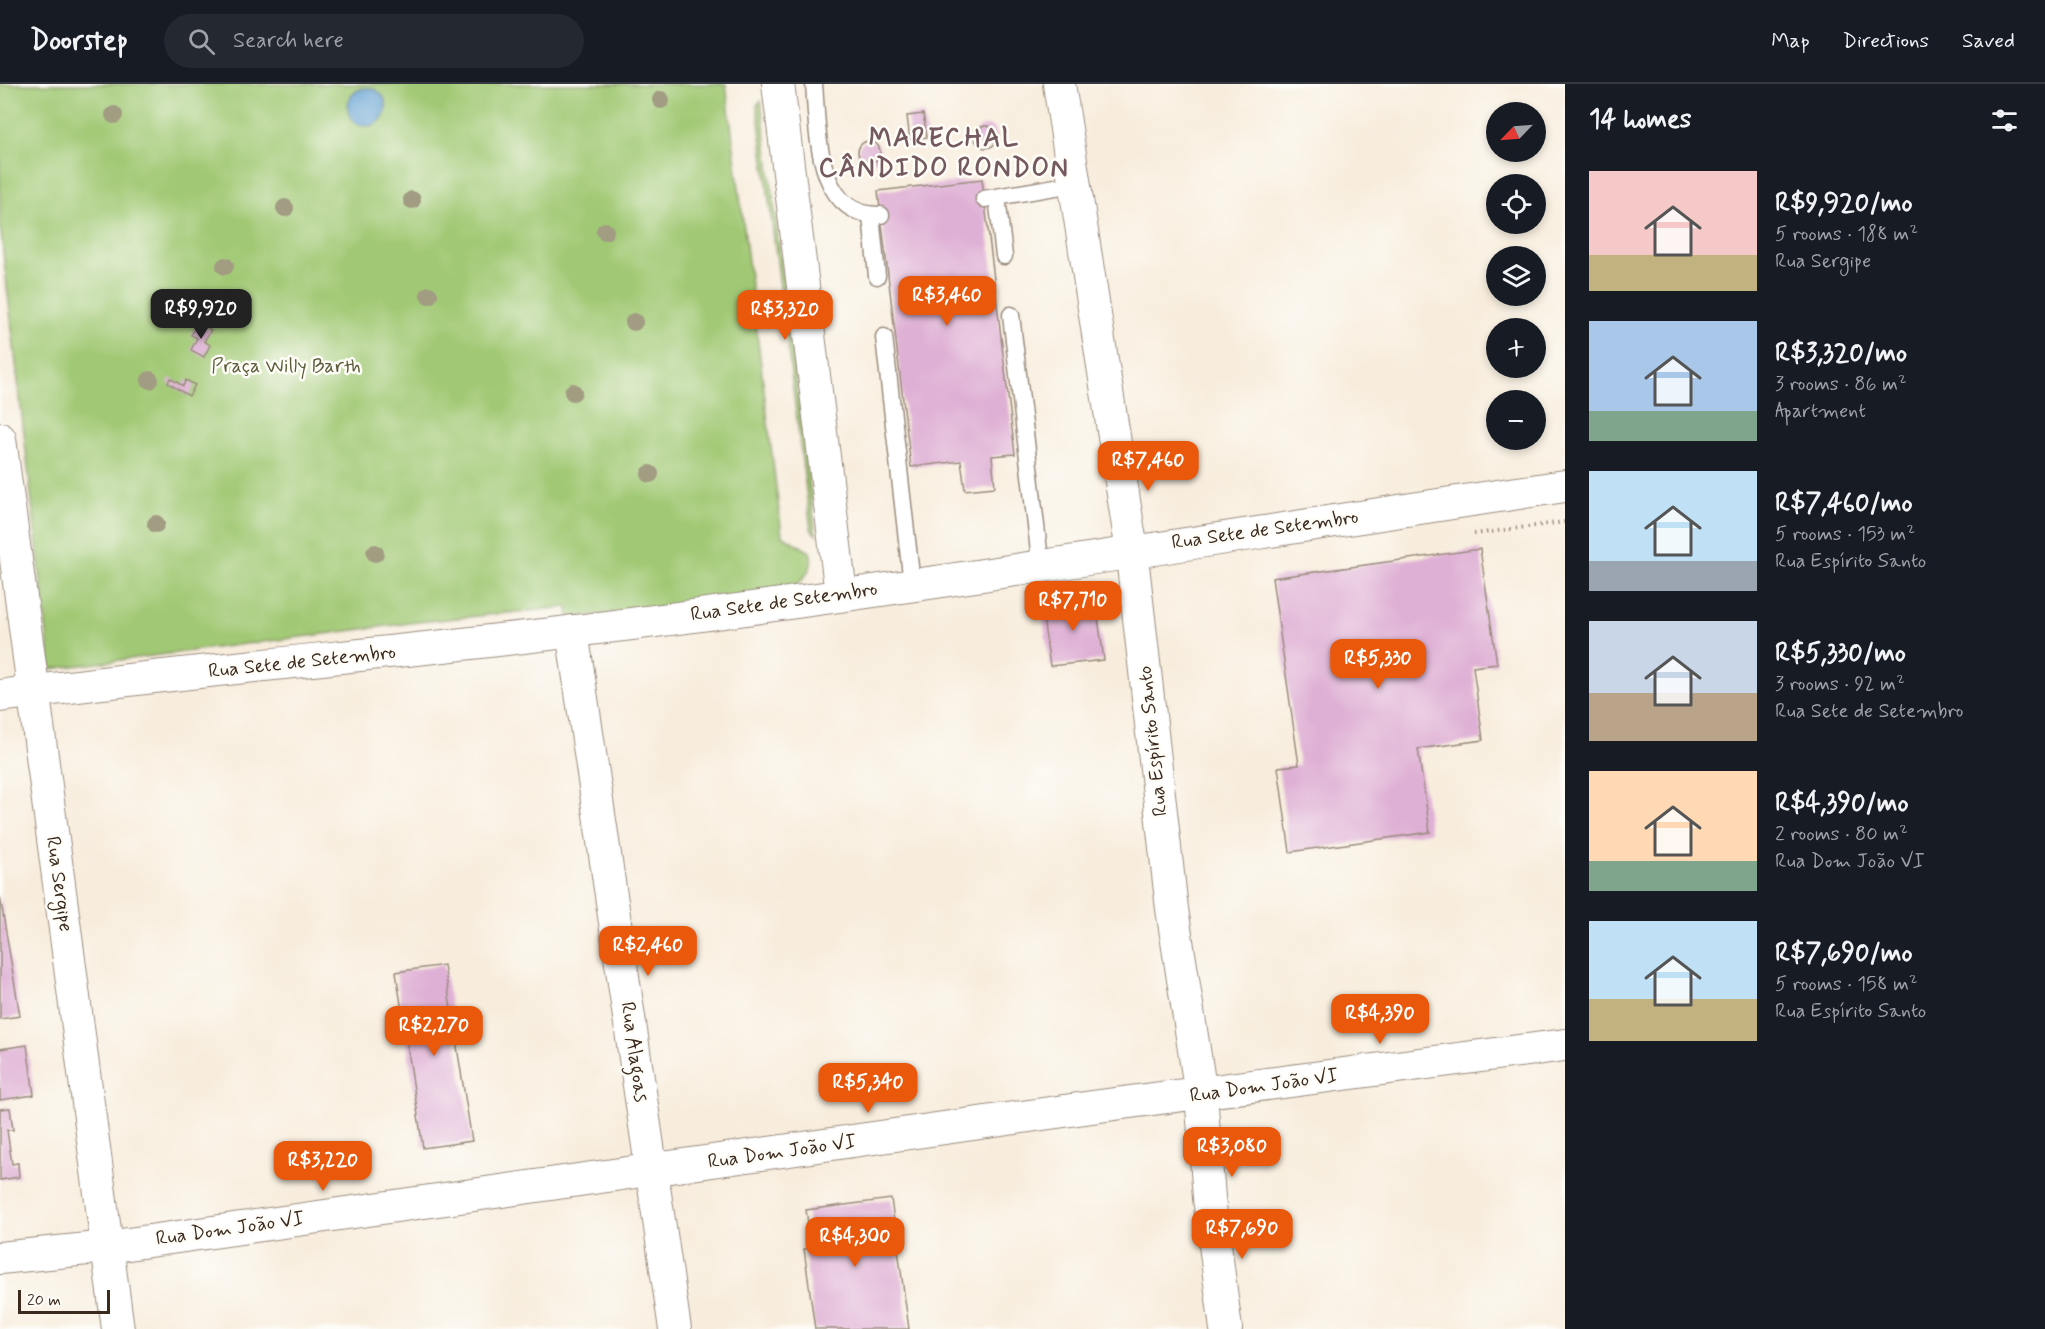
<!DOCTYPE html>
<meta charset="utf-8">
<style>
:root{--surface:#171b24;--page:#242831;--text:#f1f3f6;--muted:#9ea1a6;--line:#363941;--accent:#ea580c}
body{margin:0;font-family:Mynerve,sans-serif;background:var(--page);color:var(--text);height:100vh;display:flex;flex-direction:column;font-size:22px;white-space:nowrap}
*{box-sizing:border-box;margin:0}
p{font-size:20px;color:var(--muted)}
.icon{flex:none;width:33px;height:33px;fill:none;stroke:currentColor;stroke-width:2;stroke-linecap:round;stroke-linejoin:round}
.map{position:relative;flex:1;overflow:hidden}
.side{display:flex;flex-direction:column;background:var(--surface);width:480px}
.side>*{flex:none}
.needle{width:39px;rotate:245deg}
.tools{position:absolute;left:1486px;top:18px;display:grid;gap:12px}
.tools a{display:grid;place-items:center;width:60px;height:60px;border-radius:50%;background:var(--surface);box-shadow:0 3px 9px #0003;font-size:30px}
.scale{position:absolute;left:18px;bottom:15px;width:92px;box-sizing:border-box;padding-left:6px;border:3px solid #3b2a1e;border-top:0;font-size:16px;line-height:21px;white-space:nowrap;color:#3b2a1e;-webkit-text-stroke:4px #fdfcf7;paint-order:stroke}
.price{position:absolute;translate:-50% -51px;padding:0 14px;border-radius:12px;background:var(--accent);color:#fff;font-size:20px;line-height:39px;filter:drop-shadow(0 2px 3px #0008)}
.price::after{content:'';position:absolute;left:50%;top:36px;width:18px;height:14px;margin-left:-9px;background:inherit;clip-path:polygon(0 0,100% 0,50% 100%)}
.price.active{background:#222;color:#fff}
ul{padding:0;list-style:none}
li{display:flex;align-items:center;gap:18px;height:150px;padding:0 24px}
li span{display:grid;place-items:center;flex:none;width:168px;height:120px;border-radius:0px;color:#555}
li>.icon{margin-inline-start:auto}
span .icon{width:72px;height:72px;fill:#fffc;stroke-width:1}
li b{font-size:26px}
h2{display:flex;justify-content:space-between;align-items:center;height:72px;padding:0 24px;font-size:26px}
header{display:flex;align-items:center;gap:36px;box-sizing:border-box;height:84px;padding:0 30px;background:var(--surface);border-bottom:2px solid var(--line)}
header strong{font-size:28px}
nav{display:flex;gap:33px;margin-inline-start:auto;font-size:21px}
.search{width:420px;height:54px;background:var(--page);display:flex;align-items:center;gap:15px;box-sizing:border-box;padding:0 21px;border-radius:33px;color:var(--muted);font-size:22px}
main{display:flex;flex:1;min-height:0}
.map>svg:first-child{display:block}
</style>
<header>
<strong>Doorstep</strong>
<div class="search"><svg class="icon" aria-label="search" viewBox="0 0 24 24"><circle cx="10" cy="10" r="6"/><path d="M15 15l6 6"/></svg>Search here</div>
<nav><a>Map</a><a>Directions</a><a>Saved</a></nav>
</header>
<main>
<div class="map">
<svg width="1565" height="1245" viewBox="0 0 1565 1245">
<rect width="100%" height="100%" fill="#fdfcf7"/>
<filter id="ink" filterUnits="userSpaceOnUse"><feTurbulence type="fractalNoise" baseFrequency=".0167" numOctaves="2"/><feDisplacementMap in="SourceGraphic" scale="12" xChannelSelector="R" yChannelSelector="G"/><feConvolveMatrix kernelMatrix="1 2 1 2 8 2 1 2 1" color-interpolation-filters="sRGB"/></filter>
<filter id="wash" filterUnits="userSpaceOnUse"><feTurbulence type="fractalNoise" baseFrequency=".008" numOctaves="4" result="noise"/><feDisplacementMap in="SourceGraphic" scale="24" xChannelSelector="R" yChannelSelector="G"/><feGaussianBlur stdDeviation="1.35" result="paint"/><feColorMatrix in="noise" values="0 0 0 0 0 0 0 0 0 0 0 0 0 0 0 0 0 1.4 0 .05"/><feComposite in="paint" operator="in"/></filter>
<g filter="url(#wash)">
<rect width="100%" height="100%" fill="#f8eddd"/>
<g fill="#a1c974" stroke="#6e7a49" stroke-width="1.5">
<path d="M0 0H726L782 451 810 468C817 486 799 499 787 510L569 534 568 523 418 538 51 585 0 141Z"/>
<path d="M761 17 816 451 811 445 757 21Z"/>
</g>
<circle fill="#61a0d3" stroke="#4e6578" stroke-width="1.5" cx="367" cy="23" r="19"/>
<g id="blocks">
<g fill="#dfb0d5">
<path d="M923 30 927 53 910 56 907 32Z"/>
<circle cx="986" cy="53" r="11"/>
<circle cx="869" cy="68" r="11"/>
<path d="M982 95 1015 370 992 372 995 403 965 406 961 377 911 383 878 107Z"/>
<path d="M198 238 211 246 204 257 210 261 204 273 191 266 197 254 191 251Z"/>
<path d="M170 294 183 302 186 296 195 301 189 312 168 299Z"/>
<path d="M1480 465 1497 580 1473 583 1483 656 1418 665 1430 748 1290 768 1278 683 1299 681 1272 494Z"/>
<path d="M1095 513 1104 576 1050 582 1041 520Z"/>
<path d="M0 812 20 932 0 935Z"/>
<path d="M444 881 472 1057 423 1064 396 888Z"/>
<path d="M27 961 34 1011 0 1016V965Z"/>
<path d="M10 1024 13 1046H7L12 1080 18 1079 19 1093 0 1096V1025Z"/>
<path d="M891 1115 909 1245H815L804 1165 812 1164 806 1126Z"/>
</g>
</g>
</g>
<g filter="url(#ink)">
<use href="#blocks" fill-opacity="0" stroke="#9a8c7e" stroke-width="1.5"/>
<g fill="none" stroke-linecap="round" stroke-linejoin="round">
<defs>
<g id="service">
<path d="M814 0C818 46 815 133 881 131"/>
<path d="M997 113 1004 172"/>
<path d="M984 115 1073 100"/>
<path d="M871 131 877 192"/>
<path d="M1011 231 1039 467 1034 485"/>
<path d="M884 253 912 500"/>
</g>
<g id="minor">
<path d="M778 0 841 510"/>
<path d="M1059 0 1130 455 1172 825 1201 1010 1209 1114 1226 1245"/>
<path d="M0 355 118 1245"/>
<path d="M572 547 675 1245"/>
<path d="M0 612C196 585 395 570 591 545 917 505 1241 450 1565 402"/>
<path d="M0 1174 107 1163 1092 1023 1565 961"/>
</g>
</defs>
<use href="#service" stroke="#9a8c7e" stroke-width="19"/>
<use href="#minor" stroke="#9a8c7e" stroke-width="34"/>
<path stroke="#9a8c7e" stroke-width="4" stroke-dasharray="1.5 4.5" stroke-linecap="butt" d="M1474 450 1565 438"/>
<use href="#service" stroke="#fff" stroke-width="16"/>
<use href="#minor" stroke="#fff" stroke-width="32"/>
</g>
<g fill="#a19c82">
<circle cx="661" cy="16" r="9"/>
<circle cx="114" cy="31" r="9"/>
<circle cx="412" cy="116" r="9"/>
<circle cx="285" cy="124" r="9"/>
<circle cx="605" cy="147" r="9"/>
<circle cx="225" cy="182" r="9"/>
<circle cx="429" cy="211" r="9"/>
<circle cx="634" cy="238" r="9"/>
<circle cx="150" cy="296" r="9"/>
<circle cx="573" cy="308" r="9"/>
<circle cx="650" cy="390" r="9"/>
<circle cx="156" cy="440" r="9"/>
<circle cx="375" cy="469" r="9"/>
</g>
</g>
<g text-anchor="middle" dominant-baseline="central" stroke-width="5" stroke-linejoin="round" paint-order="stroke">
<g font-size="20" fill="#5a5a38" stroke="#fdfcf7">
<text x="286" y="282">Praça Willy Barth</text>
</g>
<g font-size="20" fill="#3b2a1e" stroke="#fdfcf7">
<text transform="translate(1265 446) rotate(-8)">Rua Sete de Setembro</text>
<text transform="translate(784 518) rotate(-8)">Rua Sete de Setembro</text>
<text transform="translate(302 578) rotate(-6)">Rua Sete de Setembro</text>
<text transform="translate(1153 657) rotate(-96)">Rua Espírito Santo</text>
<text transform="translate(59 800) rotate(82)">Rua Sergipe</text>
<text transform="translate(634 968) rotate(82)">Rua Alagoas</text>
<text transform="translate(1264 1002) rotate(-8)">Rua Dom João VI</text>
<text transform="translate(782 1068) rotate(-8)">Rua Dom João VI</text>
<text transform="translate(230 1145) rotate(-8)">Rua Dom João VI</text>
</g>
<g font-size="26" font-weight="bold" letter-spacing="1.5" fill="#74595e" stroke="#fdfcf7">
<text x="944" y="55">MARECHAL<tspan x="944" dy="30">CÂNDIDO RONDON</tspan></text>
</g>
</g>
</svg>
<div class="tools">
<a><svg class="needle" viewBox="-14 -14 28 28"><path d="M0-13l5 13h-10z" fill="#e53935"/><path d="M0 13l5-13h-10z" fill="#9ea1a6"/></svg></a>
<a><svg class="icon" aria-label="locate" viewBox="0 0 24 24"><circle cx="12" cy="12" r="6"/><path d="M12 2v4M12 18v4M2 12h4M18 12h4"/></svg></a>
<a><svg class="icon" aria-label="layers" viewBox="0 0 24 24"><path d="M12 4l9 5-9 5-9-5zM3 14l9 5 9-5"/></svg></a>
<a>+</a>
<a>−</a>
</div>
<div class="scale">20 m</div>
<b class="price" style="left:947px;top:243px">R$3,460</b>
<b class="price active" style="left:201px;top:256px">R$9,920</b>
<b class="price" style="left:785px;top:257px">R$3,320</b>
<b class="price" style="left:1148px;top:408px">R$7,460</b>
<b class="price" style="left:1073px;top:548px">R$7,710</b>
<b class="price" style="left:1378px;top:606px">R$5,330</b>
<b class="price" style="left:648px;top:893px">R$2,460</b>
<b class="price" style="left:1380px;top:961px">R$4,390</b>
<b class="price" style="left:434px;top:973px">R$2,270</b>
<b class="price" style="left:868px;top:1030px">R$5,340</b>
<b class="price" style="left:1232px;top:1094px">R$3,080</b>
<b class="price" style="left:323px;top:1108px">R$3,220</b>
<b class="price" style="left:1242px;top:1176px">R$7,690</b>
<b class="price" style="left:855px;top:1184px">R$4,300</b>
</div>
<section class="side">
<h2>14 homes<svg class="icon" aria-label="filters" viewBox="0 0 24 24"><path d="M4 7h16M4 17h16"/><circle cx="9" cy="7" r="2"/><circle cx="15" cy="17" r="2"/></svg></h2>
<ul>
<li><span style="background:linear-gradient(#f6c9c9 70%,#c2b280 0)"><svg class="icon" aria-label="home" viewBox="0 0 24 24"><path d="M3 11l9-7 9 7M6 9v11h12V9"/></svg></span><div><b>R$9,920/mo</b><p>5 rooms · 188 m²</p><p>Rua Sergipe</p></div></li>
<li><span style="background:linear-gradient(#a9c7e8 75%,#7fa58c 0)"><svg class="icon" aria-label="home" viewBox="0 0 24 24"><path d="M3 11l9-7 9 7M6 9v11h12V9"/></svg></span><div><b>R$3,320/mo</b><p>3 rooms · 86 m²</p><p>Apartment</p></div></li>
<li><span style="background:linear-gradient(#bfe0f5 75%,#9aa5b1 0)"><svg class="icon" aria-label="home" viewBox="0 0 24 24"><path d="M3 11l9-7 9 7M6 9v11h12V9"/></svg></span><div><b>R$7,460/mo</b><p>5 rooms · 153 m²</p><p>Rua Espírito Santo</p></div></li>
<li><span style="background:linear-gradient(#c9d6e8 60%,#b9a48a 0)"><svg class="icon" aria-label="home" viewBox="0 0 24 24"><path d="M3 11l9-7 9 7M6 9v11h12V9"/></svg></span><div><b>R$5,330/mo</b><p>3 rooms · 92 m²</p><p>Rua Sete de Setembro</p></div></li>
<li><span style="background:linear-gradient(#ffd9b3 75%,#7fa58c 0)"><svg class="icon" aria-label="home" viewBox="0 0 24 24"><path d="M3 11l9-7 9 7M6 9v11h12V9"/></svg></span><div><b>R$4,390/mo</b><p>2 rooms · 80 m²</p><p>Rua Dom João VI</p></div></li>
<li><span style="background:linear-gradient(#bfe0f5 65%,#c2b280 0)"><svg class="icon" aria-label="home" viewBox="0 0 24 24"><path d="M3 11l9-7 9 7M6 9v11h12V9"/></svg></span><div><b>R$7,690/mo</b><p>5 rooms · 158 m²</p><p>Rua Espírito Santo</p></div></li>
</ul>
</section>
</main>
